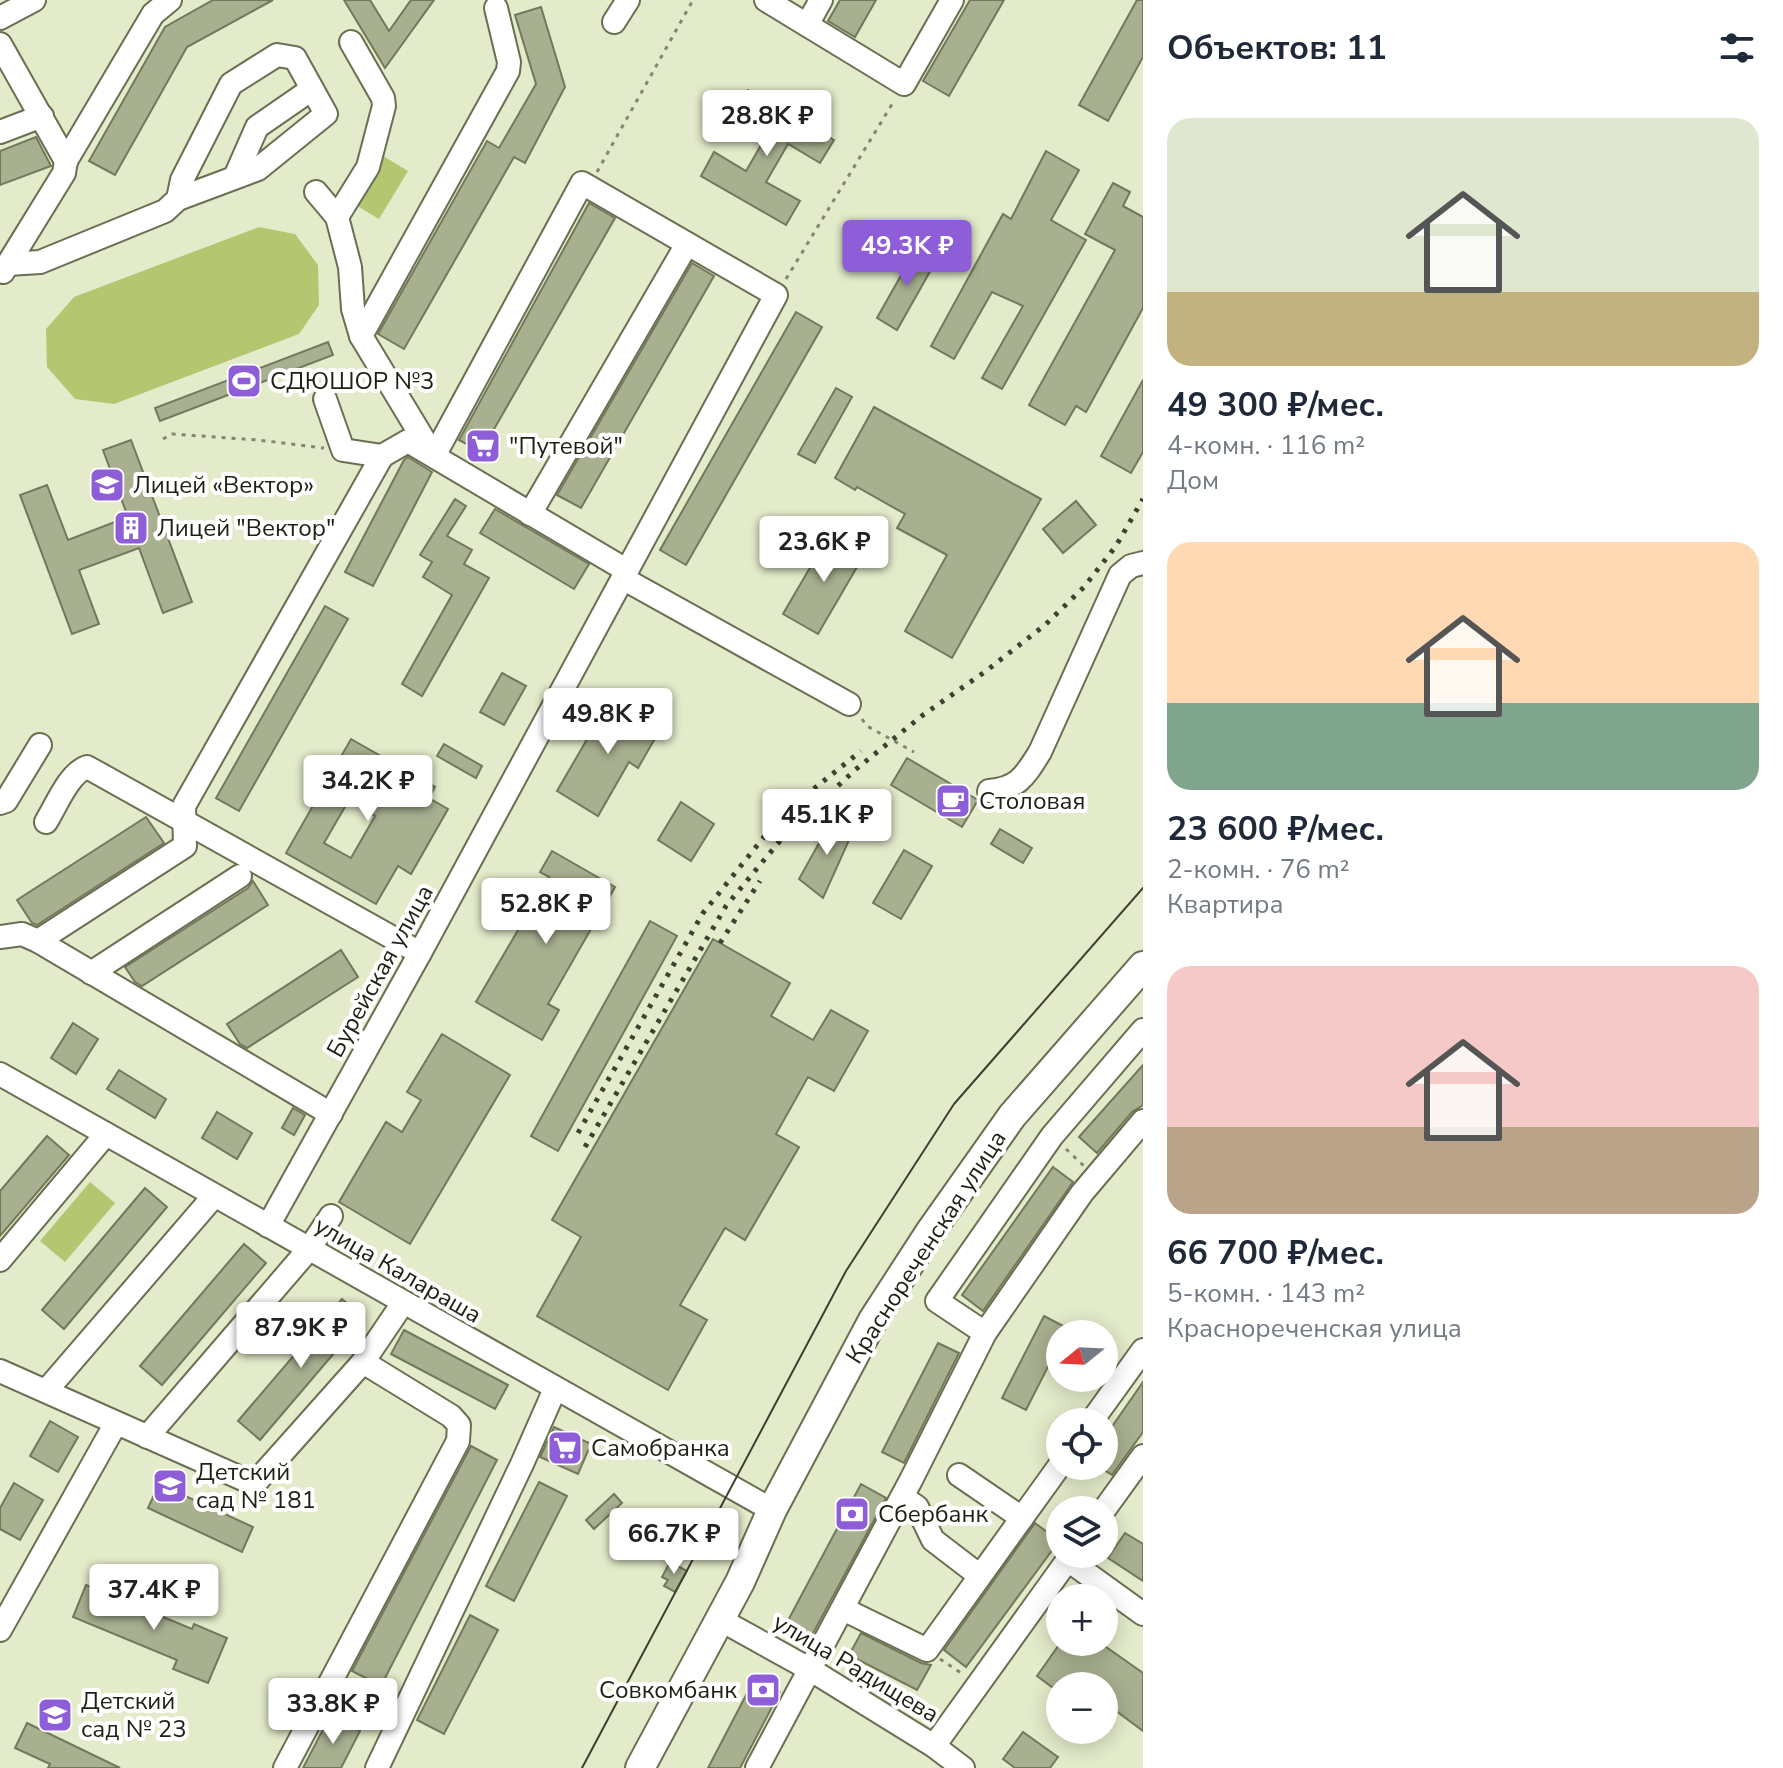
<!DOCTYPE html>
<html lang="ru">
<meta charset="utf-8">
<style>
:root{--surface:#fff;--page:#f6f6f7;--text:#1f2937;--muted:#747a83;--accent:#8d5ed7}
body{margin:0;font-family:"Nunito Sans",sans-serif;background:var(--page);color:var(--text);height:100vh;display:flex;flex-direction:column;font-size:30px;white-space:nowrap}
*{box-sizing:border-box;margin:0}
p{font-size:26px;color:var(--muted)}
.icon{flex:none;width:44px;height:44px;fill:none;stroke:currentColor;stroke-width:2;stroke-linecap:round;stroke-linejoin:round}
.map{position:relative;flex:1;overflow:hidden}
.side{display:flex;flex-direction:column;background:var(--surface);width:640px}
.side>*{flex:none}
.needle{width:52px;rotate:252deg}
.tools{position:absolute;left:1046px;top:1320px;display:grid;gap:16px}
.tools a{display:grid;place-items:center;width:72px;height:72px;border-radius:50%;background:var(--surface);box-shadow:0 4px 20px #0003;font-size:40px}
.price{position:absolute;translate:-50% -68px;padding:0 18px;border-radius:8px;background:#fff;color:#222;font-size:26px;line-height:52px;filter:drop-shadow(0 2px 4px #0008)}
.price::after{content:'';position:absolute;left:50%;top:48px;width:24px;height:18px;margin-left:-12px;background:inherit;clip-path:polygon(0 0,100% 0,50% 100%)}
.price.current{background:var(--accent);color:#fff}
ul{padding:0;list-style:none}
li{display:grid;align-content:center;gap:16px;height:424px;padding:0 24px}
li span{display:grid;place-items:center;height:248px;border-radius:24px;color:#555}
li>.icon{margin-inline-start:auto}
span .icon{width:144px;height:144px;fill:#fffc;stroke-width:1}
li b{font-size:34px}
h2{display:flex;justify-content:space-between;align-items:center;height:96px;padding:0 24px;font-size:34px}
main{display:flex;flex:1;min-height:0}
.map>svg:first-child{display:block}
</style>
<main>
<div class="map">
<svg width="1143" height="1768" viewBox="0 0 1143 1768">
<rect width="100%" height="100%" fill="#e3ebca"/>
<g fill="#b4c670">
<path d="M383 156 408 171 379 219 354 204Z"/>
<path d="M259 227 295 234 318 265 319 305 299 334 114 404 75 399 47 367 46 329 74 297Z"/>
<path d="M90 1182 115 1203 65 1262 40 1241Z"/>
</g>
<g fill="#a8b090" stroke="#72795b" stroke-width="2" fill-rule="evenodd">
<path d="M213 0H273L187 47 115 175 89 161 165 27Z"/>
<path d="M344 0H370L389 31 411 0H434L385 68Z"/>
<path d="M840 0H876L855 37 828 21Z"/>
<path d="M970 0H1004L949 96 923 81Z"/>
<path d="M1137 0H1143V57L1108 121 1079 105Z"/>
<path d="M541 7 565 87 525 163 514 157 404 349 378 334 487 141 499 148 536 84 515 15Z"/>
<path d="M748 90 834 140 820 163 788 144 766 182 800 201 786 225 701 176 714 152 746 171 768 133 735 113Z"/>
<path d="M36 137 51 166 0 185V151Z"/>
<path d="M1046 151 1079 170 1051 220 1086 240 1002 389 982 378 1023 306 992 292 954 359 931 346 1003 214 1011 219Z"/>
<path d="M1113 183 1130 192 1123 206 1143 217V308L1086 412 1076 406 1065 425 1029 405 1115 250 1085 234Z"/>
<path d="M589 203 615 218 481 452 459 440Z"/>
<path d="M917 247 937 259 897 330 877 318Z"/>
<path d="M692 263 714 276 581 508 557 495Z"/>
<path d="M796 312 822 327 686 565 660 550Z"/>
<path d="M328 342 333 355 160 421 155 408Z"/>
<path d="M1143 380V452L1131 473 1101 456Z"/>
<path d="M836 388 852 397 815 463 798 454Z"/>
<path d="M874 407 1041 499 952 658 905 631 947 555 897 528 905 514 857 487 855 490 835 478Z"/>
<path d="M131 440 192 602 163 613 139 548 79 570 99 624 72 634 20 495 47 485 68 540 128 517 103 450Z"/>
<path d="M408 457 432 472 373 586 345 572 404 460Z"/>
<path d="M455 499 466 506 447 536 472 550 464 564 489 578 422 696 402 684 452 595 423 577 432 562 420 555Z"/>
<path d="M1076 501 1096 525 1063 553 1043 529Z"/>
<path d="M495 509 589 564 574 589 480 533Z"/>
<path d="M829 535 864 555 818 634 783 614Z"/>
<path d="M325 606 348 619 239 811 216 798Z"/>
<path d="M502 673 526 686 504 725 480 712Z"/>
<path d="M611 698 661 728 638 768 629 762 598 816 557 791Z"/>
<path d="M351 739 435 787 429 798 448 809 411 874 398 866 376 904 286 853ZM349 800 375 816 351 858 324 843Z"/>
<path d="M444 744 482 766 476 778 437 756Z"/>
<path d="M907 758 978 800 962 827 891 785Z"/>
<path d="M681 802 714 824 691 861 658 840Z"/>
<path d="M146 817 164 843 37 925 32 923 17 900Z"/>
<path d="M833 818 854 829 823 898 799 879Z"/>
<path d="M1000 829 1032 848 1023 863 991 844Z"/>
<path d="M904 850 932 866 901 919 873 903Z"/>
<path d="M552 851 615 887 548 1004 559 1010 542 1040 476 1002 549 877 540 872Z"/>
<path d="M253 881 268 905 142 986 135 982 125 967 248 888Z"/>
<path d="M650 921 677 936 558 1151 531 1136Z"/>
<path d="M713 939 790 983 771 1016 813 1040 831 1010 868 1031 834 1091 808 1077 776 1134 799 1147 745 1240 725 1228 680 1305 707 1320 668 1390 537 1316 581 1237 552 1220Z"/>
<path d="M341 950 358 977 247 1048 240 1044 227 1024Z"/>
<path d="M73 1023 98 1039 76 1074 51 1058Z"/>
<path d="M442 1034 510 1075 410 1244 339 1202 386 1122 402 1132 421 1100 407 1092Z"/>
<path d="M1143 1065V1105L1132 1112 1097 1153 1079 1137Z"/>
<path d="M119 1070 166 1099 155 1118 107 1089Z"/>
<path d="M293 1108 305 1115 294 1135 282 1128Z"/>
<path d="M217 1112 252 1133 237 1159 202 1138Z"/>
<path d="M47 1136 69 1155 0 1236V1191Z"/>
<path d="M1053 1167 1073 1182 983 1311 962 1295Z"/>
<path d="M145 1188 167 1207 64 1329 42 1310Z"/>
<path d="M244 1244 266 1263 162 1385 140 1366Z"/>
<path d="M342 1299 364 1318 260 1440 238 1421Z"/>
<path d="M1044 1316 1067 1328 1064 1334H1060V1343L1026 1410 1002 1398Z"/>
<path d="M404 1330 508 1385 495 1409 391 1354Z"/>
<path d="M938 1343 959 1353 904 1463 882 1452Z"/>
<path d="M1143 1382V1432L1112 1475 1104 1470V1438Z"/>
<path d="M50 1421 78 1437 58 1472 30 1456Z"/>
<path d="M554 1427 591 1444 578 1474 540 1457Z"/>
<path d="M471 1446 497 1460 381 1686 352 1671Z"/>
<path d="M539 1482 567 1496 514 1601 486 1586Z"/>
<path d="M14 1483 43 1500 20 1540 0 1529V1508Z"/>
<path d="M159 1484 253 1527 242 1552 148 1508Z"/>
<path d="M861 1484 886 1498 811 1637 786 1624Z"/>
<path d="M614 1494 622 1503 594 1529 586 1520Z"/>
<path d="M1035 1523 1059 1541 966 1667 944 1650Z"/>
<path d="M1125 1533 1143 1544V1581L1108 1558Z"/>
<path d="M670 1562 687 1571 675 1592 664 1586 668 1580 662 1577Z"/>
<path d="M86 1585 192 1629 194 1624 227 1638 208 1683 173 1669 177 1660 73 1617Z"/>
<path d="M470 1615 498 1630 444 1734 417 1720Z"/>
<path d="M861 1633 921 1663 931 1665 917 1690 849 1655Z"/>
<path d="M1061 1642H1099L1143 1673V1731L1104 1702V1686H1060V1693L1037 1676Z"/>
<path d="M755 1678 780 1692 740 1768H708Z"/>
<path d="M330 1716 360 1731 341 1768H303Z"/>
<path d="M27 1723 120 1768H48L50 1764 15 1748Z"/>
<path d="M1023 1732 1058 1757 1050 1768H1015L1003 1759Z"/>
</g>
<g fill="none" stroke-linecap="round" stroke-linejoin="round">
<defs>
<g id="minor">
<path d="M766 0 904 84 952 0"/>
<path d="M0 18 34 0"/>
<path d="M614 22 628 0"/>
<path d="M807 25 821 0"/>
<path d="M0 44 66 161 64 173 3 272"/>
<path d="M0 132 42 116"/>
<path d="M66 161 153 14 170 0"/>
<path d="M235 177 257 127 312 89"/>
<path d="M316 192 337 217 350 267 353 309 361 336 433 455"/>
<path d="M337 217 368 167 384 106 383 98 351 42"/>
<path d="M8 264 40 262 165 211 178 199 258 169 326 114 295 58 277 55 231 84 182 180 178 199"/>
<path d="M361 336 508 71 509 62 496 8"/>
<path d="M325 399 343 450 382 456"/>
<path d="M530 514 687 244"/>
<path d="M624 579 849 704"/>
<path d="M989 791C1018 789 1025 776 1040 752L1120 575 1131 566 1143 563"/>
<path d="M0 803 6 801 40 745"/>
<path d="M46 822C56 806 69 773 87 767L420 953"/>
<path d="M0 937 22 934 38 941 331 1114"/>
<path d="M38 941 185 846 184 806 382 456 408 441 626 570"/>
<path d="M91 973 240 876"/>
<path d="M0 1074 772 1510"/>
<path d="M268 1226 420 953 776 295 582 183 434 456"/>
<path d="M0 1260 106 1134"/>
<path d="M985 1333 937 1301 1052 1136 1143 1030"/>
<path d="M0 1371 252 1483 257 1481 363 1362 403 1303"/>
<path d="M46 1391 214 1196"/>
<path d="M1091 1422 1143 1350"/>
<path d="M147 1437 309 1249 331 1216"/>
<path d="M959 1475 1022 1518"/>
<path d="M902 1497 917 1507 933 1540 980 1576"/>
<path d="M1104 1510 1143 1456"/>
<path d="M1068 1560 1143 1614"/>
<path d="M843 1609 927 1650 1060 1465"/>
<path d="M719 1619 811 1670 934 1746 963 1768"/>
<path d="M0 1630 116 1423"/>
<path d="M328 1686 398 1723"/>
<path d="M934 1746 1072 1554"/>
<path d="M285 1768 458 1441 459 1425 451 1416 363 1362"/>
<path d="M377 1768 522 1464 555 1389"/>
<path d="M757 1768 911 1480 985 1333 1082 1193 1143 1121"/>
</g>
<path id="major" d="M640 1768 740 1582 772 1510 873 1320 930 1232 1012 1116 1143 966"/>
</defs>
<use href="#minor" stroke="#686f52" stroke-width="26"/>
<use href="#major" stroke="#686f52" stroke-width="32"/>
<g stroke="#828770" stroke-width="3" stroke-dasharray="4 6" stroke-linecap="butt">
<path d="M597 172 693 0"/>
<path d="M786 279 894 101"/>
<path d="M163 439 172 434 258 440 324 448"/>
<path d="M862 719 867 726 914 752"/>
<path d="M1066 1149 1084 1166"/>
<path d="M940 1659 964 1675"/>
</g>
<use href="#minor" stroke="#fff" stroke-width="22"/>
<use href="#major" stroke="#fff" stroke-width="28"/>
<path stroke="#3d4131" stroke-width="2" d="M582 1768 846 1271 954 1104 1143 888"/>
<g stroke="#3d4131" stroke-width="5" stroke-dasharray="4 8" stroke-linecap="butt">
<path d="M720 943 760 881"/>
<path d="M578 1133 703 913 768 832 811 791 861 751"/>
<path d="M585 1147 726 906 784 836 855 770 923 715 986 671 1045 625 1084 587 1116 546 1143 499"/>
</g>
</g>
<defs>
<symbol id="stadium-square" viewBox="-11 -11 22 22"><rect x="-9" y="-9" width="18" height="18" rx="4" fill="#8d5ed7" stroke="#fff"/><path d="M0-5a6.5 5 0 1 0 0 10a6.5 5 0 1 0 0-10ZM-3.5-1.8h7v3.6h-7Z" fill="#fff"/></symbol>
<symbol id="supermarket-square" viewBox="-11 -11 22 22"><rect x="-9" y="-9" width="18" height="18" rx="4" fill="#8d5ed7" stroke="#fff"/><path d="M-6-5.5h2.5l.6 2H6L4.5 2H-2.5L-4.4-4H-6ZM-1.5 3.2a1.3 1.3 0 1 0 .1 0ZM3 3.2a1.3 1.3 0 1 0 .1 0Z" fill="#fff"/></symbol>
<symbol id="school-square" viewBox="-11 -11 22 22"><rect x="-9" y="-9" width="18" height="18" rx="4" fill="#8d5ed7" stroke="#fff"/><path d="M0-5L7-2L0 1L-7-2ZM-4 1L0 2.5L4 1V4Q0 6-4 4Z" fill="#fff"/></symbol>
<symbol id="building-square" viewBox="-11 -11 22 22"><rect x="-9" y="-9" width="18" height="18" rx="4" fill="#8d5ed7" stroke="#fff"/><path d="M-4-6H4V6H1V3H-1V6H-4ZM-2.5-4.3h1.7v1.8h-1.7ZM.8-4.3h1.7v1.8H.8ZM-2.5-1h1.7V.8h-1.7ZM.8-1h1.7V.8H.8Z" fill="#fff"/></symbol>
<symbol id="cafe-square" viewBox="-11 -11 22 22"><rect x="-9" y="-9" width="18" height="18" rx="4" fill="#8d5ed7" stroke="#fff"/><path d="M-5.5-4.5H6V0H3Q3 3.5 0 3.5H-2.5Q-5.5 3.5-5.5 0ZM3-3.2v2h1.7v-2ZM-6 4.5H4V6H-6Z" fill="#fff"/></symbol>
<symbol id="bank-square" viewBox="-11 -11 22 22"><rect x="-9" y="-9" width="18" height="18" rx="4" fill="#8d5ed7" stroke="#fff"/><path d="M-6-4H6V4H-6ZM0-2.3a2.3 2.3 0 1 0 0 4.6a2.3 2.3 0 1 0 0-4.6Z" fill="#fff"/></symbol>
</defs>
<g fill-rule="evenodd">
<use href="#stadium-square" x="224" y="361" width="40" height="40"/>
<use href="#supermarket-square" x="463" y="426" width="40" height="40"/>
<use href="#school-square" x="87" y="465" width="40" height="40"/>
<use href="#building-square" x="111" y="508" width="40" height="40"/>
<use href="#cafe-square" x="933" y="781" width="40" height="40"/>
<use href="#supermarket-square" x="545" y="1428" width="40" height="40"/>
<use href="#school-square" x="150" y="1466" width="40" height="40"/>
<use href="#bank-square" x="832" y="1494" width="40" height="40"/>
<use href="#bank-square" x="743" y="1670" width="40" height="40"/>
<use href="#school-square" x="35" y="1695" width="40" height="40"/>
</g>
<g text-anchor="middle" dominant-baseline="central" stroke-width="8" stroke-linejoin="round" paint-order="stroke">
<g font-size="24" fill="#1d2013" stroke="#fff" text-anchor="start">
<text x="270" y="381">СДЮШОР №3</text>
<text x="509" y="446">"Путевой"</text>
<text x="133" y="485">Лицей «Вектор»</text>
<text x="157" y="528">Лицей "Вектор"</text>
<text x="979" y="801">Столовая</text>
<text x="591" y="1448">Самобранка</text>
<text x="196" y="1472">Детский<tspan x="196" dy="28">сад № 181</tspan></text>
<text x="878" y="1514">Сбербанк</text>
<text x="737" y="1690" text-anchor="end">Совкомбанк</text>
<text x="81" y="1701">Детский<tspan x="81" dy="28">сад № 23</tspan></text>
</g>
<g font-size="24" fill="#1d2013" stroke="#fff">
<text transform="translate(380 971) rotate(-61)">Бурейская улица</text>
<text transform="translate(926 1247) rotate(-57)">Краснореченская улица</text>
<text transform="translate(398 1270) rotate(30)">улица Калараша</text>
<text transform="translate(856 1668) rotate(31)">улица Радищева</text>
</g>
</g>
</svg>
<div class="tools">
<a><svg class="needle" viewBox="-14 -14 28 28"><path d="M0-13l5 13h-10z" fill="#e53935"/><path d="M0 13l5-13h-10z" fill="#747a83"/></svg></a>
<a><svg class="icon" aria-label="locate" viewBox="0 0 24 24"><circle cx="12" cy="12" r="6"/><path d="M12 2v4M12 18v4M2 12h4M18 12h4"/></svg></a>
<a><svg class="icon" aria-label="layers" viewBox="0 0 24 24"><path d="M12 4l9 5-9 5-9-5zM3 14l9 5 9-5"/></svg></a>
<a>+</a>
<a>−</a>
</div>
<b class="price" style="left:767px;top:158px">28.8K ₽</b>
<b class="price current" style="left:907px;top:288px">49.3K ₽</b>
<b class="price" style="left:824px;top:584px">23.6K ₽</b>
<b class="price" style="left:608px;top:756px">49.8K ₽</b>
<b class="price" style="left:368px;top:823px">34.2K ₽</b>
<b class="price" style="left:827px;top:857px">45.1K ₽</b>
<b class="price" style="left:546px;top:946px">52.8K ₽</b>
<b class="price" style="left:301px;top:1370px">87.9K ₽</b>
<b class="price" style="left:674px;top:1576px">66.7K ₽</b>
<b class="price" style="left:154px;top:1632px">37.4K ₽</b>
<b class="price" style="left:333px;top:1746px">33.8K ₽</b>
</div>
<section class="side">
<h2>Объектов: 11<svg class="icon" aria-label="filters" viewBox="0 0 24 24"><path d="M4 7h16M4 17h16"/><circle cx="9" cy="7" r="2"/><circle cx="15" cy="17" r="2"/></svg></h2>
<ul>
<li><span style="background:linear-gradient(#dfe7d0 70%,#c2b280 0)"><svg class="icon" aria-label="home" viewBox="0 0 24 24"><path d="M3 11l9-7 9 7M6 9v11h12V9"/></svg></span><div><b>49 300 ₽/мес.</b><p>4-комн. · 116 m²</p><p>Дом</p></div></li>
<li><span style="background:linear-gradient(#ffd9b3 65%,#7fa58c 0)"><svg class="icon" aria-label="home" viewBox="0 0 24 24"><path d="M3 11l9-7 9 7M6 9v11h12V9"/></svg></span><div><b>23 600 ₽/мес.</b><p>2-комн. · 76 m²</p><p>Квартира</p></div></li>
<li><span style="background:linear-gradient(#f6c9c9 65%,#b9a48a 0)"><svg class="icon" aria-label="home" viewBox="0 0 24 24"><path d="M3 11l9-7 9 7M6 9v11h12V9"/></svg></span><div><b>66 700 ₽/мес.</b><p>5-комн. · 143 m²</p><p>Краснореченская улица</p></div></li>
</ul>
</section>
</main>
